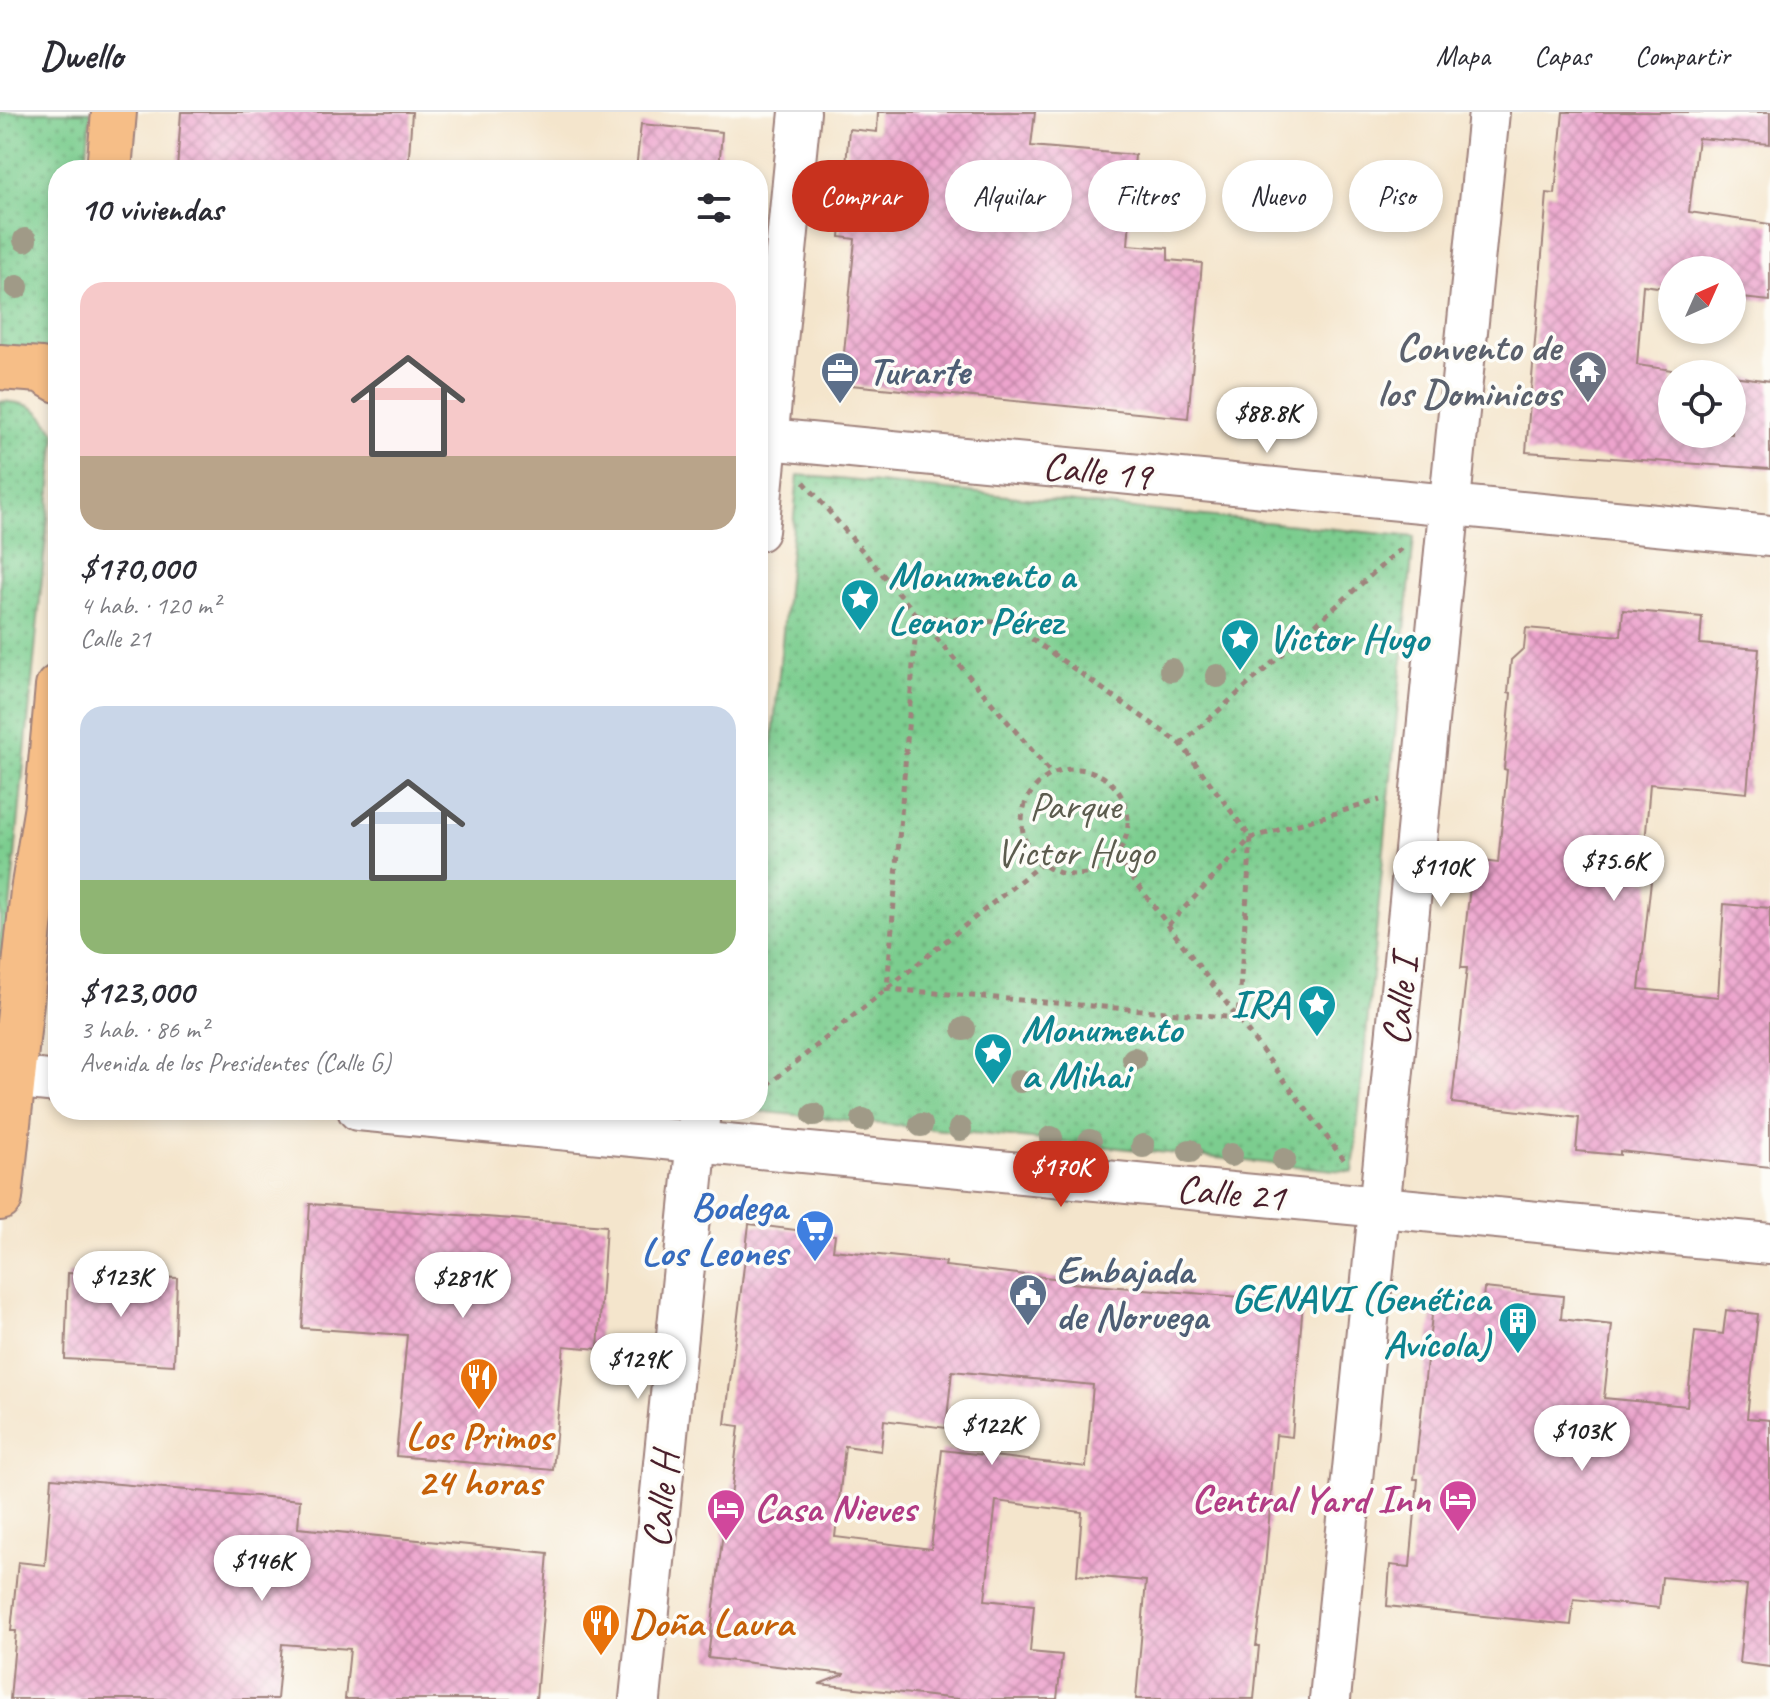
<!DOCTYPE html>
<html lang="es">
<meta charset="utf-8">
<style>
:root{--surface:#fff;--page:#f2f2f3;--text:#2b2b33;--muted:#7c7c81;--line:#e1e1e2;--accent:#c8321e}
body{margin:0;font-family:Caveat,sans-serif;background:var(--page);color:var(--text);height:100vh;display:flex;flex-direction:column;font-size:30px;white-space:nowrap}
*{box-sizing:border-box;margin:0}
p{font-size:26px;color:var(--muted)}
.icon{flex:none;width:44px;height:44px;fill:none;stroke:currentColor;stroke-width:2;stroke-linecap:round;stroke-linejoin:round}
.map{position:relative;flex:1;overflow:hidden}
.drawer{position:absolute;left:48px;top:48px;width:720px;height:960px;display:flex;flex-direction:column;background:var(--surface);border-radius:32px;box-shadow:0 4px 12px #0003}
.drawer>*{flex:none}
.guide{position:absolute;left:792px;top:48px;width:760px;height:72px;display:flex;gap:16px}
.needle{width:52px;rotate:45deg}
.controls{position:absolute;left:1658px;top:144px;display:grid;gap:16px}
.controls a{display:grid;place-items:center;width:88px;height:88px;border-radius:50%;background:var(--surface);box-shadow:0 4px 12px #0003;font-size:40px}
.price{position:absolute;translate:-50% -68px;padding:0 18px;border-radius:28px;background:#fff;color:#222;font-size:26px;line-height:52px;filter:drop-shadow(0 2px 4px #0008)}
.price::after{content:'';position:absolute;left:50%;top:48px;width:24px;height:18px;margin-left:-12px;background:inherit;clip-path:polygon(0 0,100% 0,50% 100%)}
.price.on{background:var(--accent);color:#fff}
ul{padding:0;list-style:none}
li{display:grid;align-content:center;gap:16px;height:424px;padding:0 32px}
li span{display:grid;place-items:center;height:248px;border-radius:24px;color:#555}
li>.icon{margin-inline-start:auto}
span .icon{width:144px;height:144px;fill:#fffc;stroke-width:1}
li b{font-size:34px}
h2{display:flex;justify-content:space-between;align-items:center;height:96px;padding:0 32px;font-size:34px}
.pill{padding:0 28px;border-radius:36px;background:var(--surface);box-shadow:0 4px 12px #0003;font-size:28px;line-height:72px}
.pill.on{background:var(--accent);color:#fff}
header{display:flex;align-items:center;gap:48px;box-sizing:border-box;height:112px;padding:0 40px;background:var(--surface);border-bottom:2px solid var(--line)}
header strong{font-size:38px}
nav{display:flex;gap:44px;margin-inline-start:auto;font-size:28px}
.map>svg:first-child{display:block}
</style>
<header>
<strong>Dwello</strong>
<nav><a>Mapa</a><a>Capas</a><a>Compartir</a></nav>
</header>
<div class="map">
<svg width="1770" height="1587" viewBox="0 0 1770 1587">
<defs>
<pattern id="park-dots" width="8" height="8" patternUnits="userSpaceOnUse" patternTransform="scale(2)"><rect width="8" height="8" fill="#7ccd8f"/><path d="M2 2h.1M6 6h.1" fill="none" stroke="#68a675" stroke-width="1.8" stroke-linecap="round"/></pattern>
<pattern id="building-cross-hatch" width="8" height="8" patternUnits="userSpaceOnUse" patternTransform="scale(2)"><rect width="8" height="8" fill="#eda4cd"/><path d="M0 0l8 8M0 8l8-8" fill="none" stroke="#c285a7"/></pattern>
</defs>
<rect width="100%" height="100%" fill="#fdfcf7"/>
<filter id="ink" filterUnits="userSpaceOnUse"><feTurbulence type="fractalNoise" baseFrequency=".0125" numOctaves="2"/><feDisplacementMap in="SourceGraphic" scale="16" xChannelSelector="R" yChannelSelector="G"/><feConvolveMatrix kernelMatrix="1 2 1 2 8 2 1 2 1" color-interpolation-filters="sRGB"/></filter>
<filter id="wash" filterUnits="userSpaceOnUse"><feTurbulence type="fractalNoise" baseFrequency=".006" numOctaves="4" result="noise"/><feDisplacementMap in="SourceGraphic" scale="32" xChannelSelector="R" yChannelSelector="G"/><feGaussianBlur stdDeviation="1.8" result="paint"/><feColorMatrix in="noise" values="0 0 0 0 0 0 0 0 0 0 0 0 0 0 0 0 0 1.4 0 .05"/><feComposite in="paint" operator="in"/></filter>
<g filter="url(#wash)">
<rect width="100%" height="100%" fill="#f4e5cc"/>
<g fill="url(#park-dots)" stroke="#63765d" stroke-width="2">
<path d="M0 0H91L85 58H58V247L0 241Z"/>
<path d="M0 289C34 292 37 294 56 322L0 899Z"/>
<path d="M798 363 1414 425 1353 1060 747 998H758V781Z"/>
</g>
<g id="blocks">
<g fill="url(#building-cross-hatch)" fill-rule="evenodd">
<path d="M181 0H412L408 58H177Z"/>
<path d="M878 0H1035L1031 34 1135 43 1128 133 1168 136V148L1202 151 1188 306 841 272 855 127 840 125 849 17 877 20Z"/>
<path d="M1563 0H1770V32L1698 26 1689 100 1770 112V189L1732 185V158H1672V177L1643 173 1637 253 1672 258V322H1732V264L1770 269V357L1526 340 1547 81 1555 82Z"/>
<path d="M641 12 722 20 719 58H636Z"/>
<path d="M1623 498 1702 505 1700 532 1759 537 1747 681 1650 672 1642 768 1651 769 1639 877 1718 885 1724 792 1770 796V1055L1620 1039V1043L1576 1039 1579 1006 1452 991 1467 856H1461L1473 748 1498 751 1507 658 1504 657 1511 581 1508 580 1511 548 1524 536 1526 516 1621 524Z"/>
<path d="M310 1092 606 1114 598 1237 564 1234 553 1358 396 1344 407 1223 302 1216Z"/>
<path d="M749 1112 835 1123 833 1138 946 1150 945 1154 1071 1168V1171L1303 1190 1292 1325 1276 1323 1263 1481 1256 1534H1259L1254 1587H1136L1146 1469 1077 1463 1082 1400 996 1389 985 1488 1034 1493 1030 1540 1062 1543 1057 1587H958L819 1572 845 1562 708 1546 724 1411 728 1412 739 1314 725 1312ZM952 1259 1093 1273 1086 1355 942 1338 931 1437 835 1425 845 1334 881 1339 884 1308 946 1316Z"/>
<path d="M68 1161 177 1166 174 1253 65 1247Z"/>
<path d="M1484 1176 1563 1184 1561 1207 1612 1213 1604 1286 1687 1294 1695 1219 1723 1222 1726 1198 1758 1202 1747 1306 1770 1308V1555L1739 1551 1747 1473 1662 1465 1659 1496 1574 1487 1571 1513 1387 1494 1390 1453 1410 1455 1418 1367H1414L1433 1194 1482 1200Z"/>
<path d="M52 1366 300 1388 298 1416 548 1441 536 1587H345L350 1537 282 1532 277 1587H10L16 1519H11L18 1450 45 1453Z"/>
</g>
</g>
</g>
<g filter="url(#ink)">
<use href="#blocks" fill-opacity="0" stroke="#9f827c" stroke-width="2"/>
<g fill="none" stroke-linecap="round" stroke-linejoin="round">
<defs>
<g id="minor">
<path d="M758 326 1770 424"/>
<path d="M758 419 800 0"/>
<path d="M0 964 58 970"/>
<path d="M358 998 1770 1132"/>
<path d="M640 1587 700 998"/>
<path d="M1330 1587 1489 0"/>
</g>
<g id="major">
<path d="M109 58 114 0"/>
<path d="M0 255 41 258 58 268"/>
<path d="M0 1086 33 779 47 694 58 575"/>
</g>
</defs>
<use href="#minor" stroke="#9f827c" stroke-width="44"/>
<use href="#major" stroke="#9f827c" stroke-width="48"/>
<g stroke="#9f827c" stroke-width="5" stroke-dasharray="6 6" stroke-linecap="butt">
<path d="M804 370 1052 662"/>
<path d="M917 504 1009 511 1181 632 1251 726 1238 906 887 877Z"/>
<path d="M1181 632 1405 433"/>
<circle cx="1075" cy="710" r="53"/>
<path d="M1117 745 1344 1048"/>
<path d="M1168 813 1251 726 1380 688"/>
<path d="M758 981 1041 752"/>
</g>
<use href="#minor" stroke="#fff" stroke-width="40"/>
<use href="#major" stroke="#f6be87" stroke-width="44"/>
</g>
<g fill="#a09a87">
<circle cx="25" cy="128" r="12"/>
<circle cx="17" cy="175" r="12"/>
<circle cx="1171" cy="558" r="12"/>
<circle cx="1217" cy="564" r="12"/>
<circle cx="964" cy="917" r="12"/>
<circle cx="1134" cy="947" r="12"/>
<circle cx="1020" cy="969" r="12"/>
<circle cx="814" cy="1003" r="12"/>
<circle cx="863" cy="1008" r="12"/>
<circle cx="921" cy="1013" r="12"/>
<circle cx="960" cy="1017" r="12"/>
<circle cx="1051" cy="1026" r="12"/>
<circle cx="1090" cy="1029" r="12"/>
<circle cx="1143" cy="1034" r="12"/>
<circle cx="1190" cy="1039" r="12"/>
<circle cx="1231" cy="1043" r="12"/>
<circle cx="1284" cy="1048" r="12"/>
</g>
</g>
<defs>
<symbol id="temple-pin" viewBox="-11 -11 22 30"><path d="M0 17L-7.5 6A9.5 9.5 0 1 1 7.5 6Z" fill="#6b7280" stroke="#fdfcf7"/><path d="M0-6L5-2H3V0L6.5 2.5H4V6H1.5V3h-3V6H-4V2.5H-6.5L-3 0V-2H-5Z" fill="#fff"/></symbol>
<symbol id="office-pin" viewBox="-11 -11 22 30"><path d="M0 17L-7.5 6A9.5 9.5 0 1 1 7.5 6Z" fill="#5c6f8a" stroke="#fdfcf7"/><path d="M-6-3h4V-5.5h4V-3h4V5H-6ZM-1-4.5V-3h2v-1.5ZM-6 0V1H6V0Z" fill="#fff"/></symbol>
<symbol id="sight-pin" viewBox="-11 -11 22 30"><path d="M0 17L-7.5 6A9.5 9.5 0 1 1 7.5 6Z" fill="#0f9aa8" stroke="#fdfcf7"/><path d="M0-6L1.8-2.2L6-1.7L2.9 1.2L3.7 5.4L0 3.3L-3.7 5.4L-2.9 1.2L-6-1.7L-1.8-2.2Z" fill="#fff"/></symbol>
<symbol id="supermarket-pin" viewBox="-11 -11 22 30"><path d="M0 17L-7.5 6A9.5 9.5 0 1 1 7.5 6Z" fill="#3f7fe0" stroke="#fdfcf7"/><path d="M-6-5.5h2.5l.6 2H6L4.5 2H-2.5L-4.4-4H-6ZM-1.5 3.2a1.3 1.3 0 1 0 .1 0ZM3 3.2a1.3 1.3 0 1 0 .1 0Z" fill="#fff"/></symbol>
<symbol id="civic-pin" viewBox="-11 -11 22 30"><path d="M0 17L-7.5 6A9.5 9.5 0 1 1 7.5 6Z" fill="#5c6f8a" stroke="#fdfcf7"/><path d="M-.6-6.5H3V-4.5H.6V-3L4-1V1h2V6H-6V1h2V-1L-.6-3ZM-1.2 2.5V6h2.4V2.5Z" fill="#fff"/></symbol>
<symbol id="building-pin" viewBox="-11 -11 22 30"><path d="M0 17L-7.5 6A9.5 9.5 0 1 1 7.5 6Z" fill="#0f9aa8" stroke="#fdfcf7"/><path d="M-4-6H4V6H1V3H-1V6H-4ZM-2.5-4.3h1.7v1.8h-1.7ZM.8-4.3h1.7v1.8H.8ZM-2.5-1h1.7V.8h-1.7ZM.8-1h1.7V.8H.8Z" fill="#fff"/></symbol>
<symbol id="restaurant-pin" viewBox="-11 -11 22 30"><path d="M0 17L-7.5 6A9.5 9.5 0 1 1 7.5 6Z" fill="#e8710a" stroke="#fdfcf7"/><path d="M-5-6h1v4h1v-4h1v4h1v-4h1v5L-1.5 .5V6h-2V.5L-5-1ZM5-6V6H3V1.5H1.5Q1.5-4 5-6Z" fill="#fff"/></symbol>
<symbol id="hotel-pin" viewBox="-11 -11 22 30"><path d="M0 17L-7.5 6A9.5 9.5 0 1 1 7.5 6Z" fill="#d1479c" stroke="#fdfcf7"/><path d="M-6-4.5h1.5V1H6V5H4.5V3h-9V5H-6ZM-4 0a1.8 1.8 0 1 1 3.6 0ZM.5 0V-2.5h3Q6-2.5 6 0Z" fill="#fff"/></symbol>
</defs>
<g fill-rule="evenodd">
<use href="#temple-pin" x="1566" y="236" width="44" height="60"/>
<use href="#office-pin" x="818" y="237" width="44" height="60"/>
<use href="#sight-pin" x="838" y="464" width="44" height="60"/>
<use href="#sight-pin" x="1218" y="504" width="44" height="60"/>
<use href="#sight-pin" x="1295" y="870" width="44" height="60"/>
<use href="#sight-pin" x="971" y="918" width="44" height="60"/>
<use href="#supermarket-pin" x="793" y="1095" width="44" height="60"/>
<use href="#civic-pin" x="1006" y="1159" width="44" height="60"/>
<use href="#building-pin" x="1496" y="1187" width="44" height="60"/>
<use href="#restaurant-pin" x="457" y="1243" width="44" height="60"/>
<use href="#hotel-pin" x="1436" y="1365" width="44" height="60"/>
<use href="#hotel-pin" x="704" y="1374" width="44" height="60"/>
<use href="#restaurant-pin" x="579" y="1489" width="44" height="60"/>
</g>
<g text-anchor="middle" dominant-baseline="central" stroke-width="7" stroke-linejoin="round" paint-order="stroke">
<g font-size="40" font-weight="bold" fill="#5b616d" stroke="#fdfcf7" text-anchor="end">
<text x="1560" y="235">Convento de<tspan x="1560" dy="46">los Dominicos</tspan></text>
</g>
<g font-size="40" font-weight="bold" fill="#4e5e75" stroke="#fdfcf7" text-anchor="start">
<text x="868" y="259">Turarte</text>
<text x="1056" y="1158">Embajada<tspan x="1056" dy="46">de Noruega</tspan></text>
</g>
<g font-size="40" fill="#4a1f2b" stroke="#fdfcf7">
<text transform="translate(1097 359) rotate(6)">Calle 19</text>
<text transform="translate(1400 889) rotate(-84)">Calle I</text>
<text transform="translate(1231 1081) rotate(5)">Calle 21</text>
<text transform="translate(661 1388) rotate(-84)">Calle H</text>
</g>
<g font-size="40" font-weight="bold" fill="#0d838f" stroke="#fdfcf7" text-anchor="start">
<text x="888" y="463">Monumento a<tspan x="888" dy="46">Leonor Pérez</tspan></text>
<text x="1268" y="526">Victor Hugo</text>
<text x="1289" y="892" text-anchor="end">IRA</text>
<text x="1021" y="917">Monumento<tspan x="1021" dy="46">a Mihai</tspan></text>
<text x="1490" y="1186" text-anchor="end">GENAVI (Genética<tspan x="1490" dy="46">Avícola)</tspan></text>
</g>
<g font-size="40" fill="#5c5c4e" stroke="#fdfcf7">
<text x="1075" y="694">Parque<tspan x="1075" dy="46">Victor Hugo</tspan></text>
</g>
<g font-size="40" font-weight="bold" fill="#366cbe" stroke="#fdfcf7" text-anchor="end">
<text x="787" y="1094">Bodega<tspan x="787" dy="46">Los Leones</tspan></text>
</g>
<g font-size="40" font-weight="bold" fill="#c56008" stroke="#fdfcf7">
<text x="479" y="1324">Los Primos<tspan x="479" dy="46">24 horas</tspan></text>
<text x="629" y="1511" text-anchor="start">Doña Laura</text>
</g>
<g font-size="40" font-weight="bold" fill="#b23c85" stroke="#fdfcf7" text-anchor="end">
<text x="1430" y="1387">Central Yard Inn</text>
<text x="754" y="1396" text-anchor="start">Casa Nieves</text>
</g>
</g>
</svg>
<div class="controls">
<a><svg class="needle" viewBox="-14 -14 28 28"><path d="M0-13l5 13h-10z" fill="#e53935"/><path d="M0 13l5-13h-10z" fill="#7c7c81"/></svg></a>
<a><svg class="icon" aria-label="locate" viewBox="0 0 24 24"><circle cx="12" cy="12" r="6"/><path d="M12 2v4M12 18v4M2 12h4M18 12h4"/></svg></a>
</div>
<b class="price" style="left:1267px;top:343px">$88.8K</b>
<b class="price" style="left:1614px;top:791px">$75.6K</b>
<b class="price" style="left:1441px;top:797px">$110K</b>
<b class="price on" style="left:1061px;top:1097px">$170K</b>
<b class="price" style="left:121px;top:1207px">$123K</b>
<b class="price" style="left:463px;top:1208px">$281K</b>
<b class="price" style="left:638px;top:1289px">$129K</b>
<b class="price" style="left:992px;top:1355px">$122K</b>
<b class="price" style="left:1582px;top:1361px">$103K</b>
<b class="price" style="left:262px;top:1491px">$146K</b>
<div class="guide">
<a class="pill on">Comprar</a>
<a class="pill">Alquilar</a>
<a class="pill">Filtros</a>
<a class="pill">Nuevo</a>
<a class="pill">Piso</a>
</div>
<section class="drawer">
<h2>10 viviendas<svg class="icon" aria-label="filters" viewBox="0 0 24 24"><path d="M4 7h16M4 17h16"/><circle cx="9" cy="7" r="2"/><circle cx="15" cy="17" r="2"/></svg></h2>
<ul>
<li><span style="background:linear-gradient(#f6c9c9 70%,#b9a48a 0)"><svg class="icon" aria-label="home" viewBox="0 0 24 24"><path d="M3 11l9-7 9 7M6 9v11h12V9"/></svg></span><div><b>$170,000</b><p>4 hab. · 120 m²</p><p>Calle 21</p></div></li>
<li><span style="background:linear-gradient(#c9d6e8 70%,#8fb573 0)"><svg class="icon" aria-label="home" viewBox="0 0 24 24"><path d="M3 11l9-7 9 7M6 9v11h12V9"/></svg></span><div><b>$123,000</b><p>3 hab. · 86 m²</p><p>Avenida de los Presidentes (Calle G)</p></div></li>
</ul>
</section>
</div>
